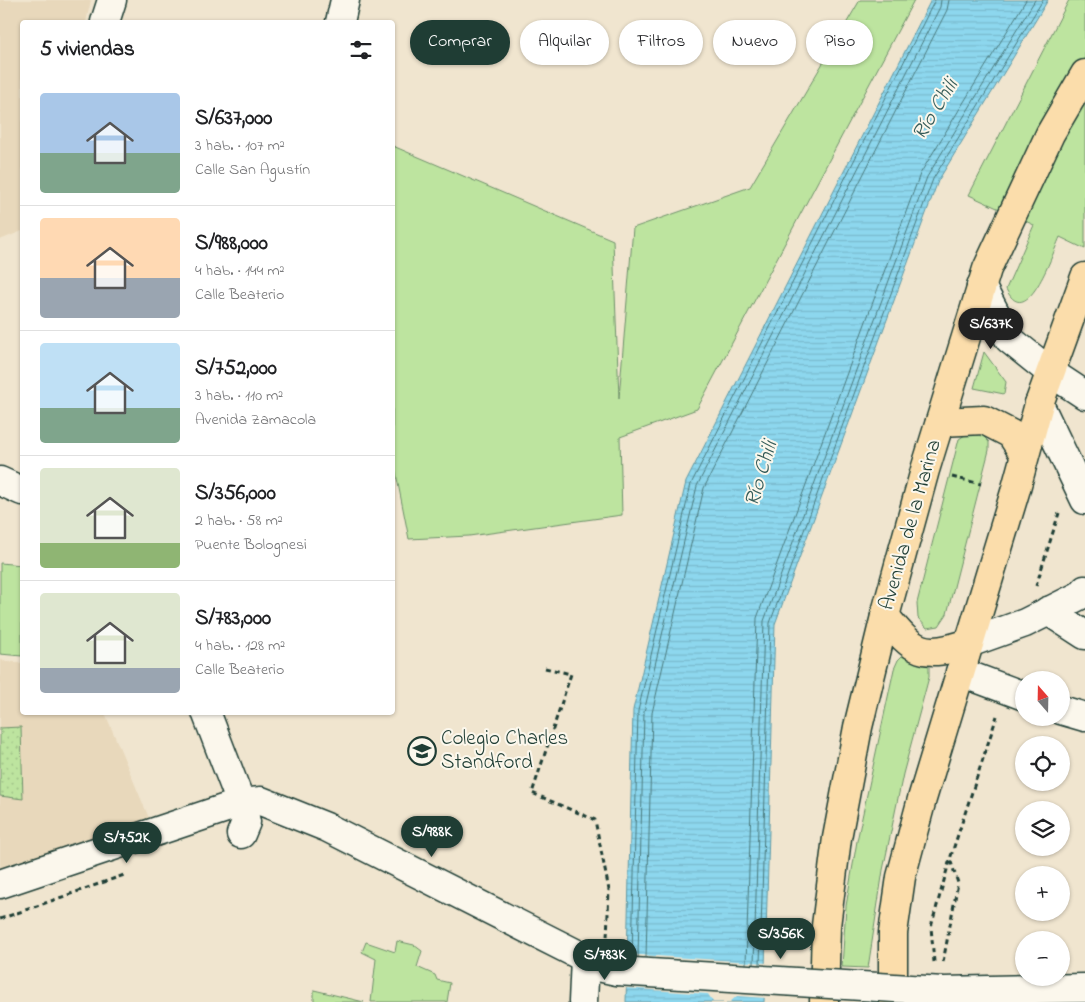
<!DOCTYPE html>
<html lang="es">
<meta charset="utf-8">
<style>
:root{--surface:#fff;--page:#f2f2f2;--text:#202124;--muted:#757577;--line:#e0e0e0;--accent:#1f3d34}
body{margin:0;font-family:"Indie Flower",sans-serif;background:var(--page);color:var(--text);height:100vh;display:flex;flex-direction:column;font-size:19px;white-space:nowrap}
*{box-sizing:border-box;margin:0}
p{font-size:16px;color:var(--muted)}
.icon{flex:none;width:28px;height:28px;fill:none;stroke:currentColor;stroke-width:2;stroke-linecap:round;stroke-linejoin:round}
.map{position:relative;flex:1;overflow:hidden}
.sheet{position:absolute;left:20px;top:20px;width:375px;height:695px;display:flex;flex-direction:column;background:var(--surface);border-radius:5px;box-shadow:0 1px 4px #0004}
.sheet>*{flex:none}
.guide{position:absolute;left:410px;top:20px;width:475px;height:45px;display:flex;gap:10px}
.needle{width:32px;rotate:340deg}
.fabs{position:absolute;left:1015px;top:671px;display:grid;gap:10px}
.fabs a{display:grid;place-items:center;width:55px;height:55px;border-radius:50%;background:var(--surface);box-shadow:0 1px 4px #0004;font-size:25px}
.price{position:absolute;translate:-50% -42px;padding:0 11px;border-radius:18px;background:var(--accent);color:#fff;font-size:16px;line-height:32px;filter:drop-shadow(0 1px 2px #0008)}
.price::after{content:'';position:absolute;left:50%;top:30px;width:15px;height:11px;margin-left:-8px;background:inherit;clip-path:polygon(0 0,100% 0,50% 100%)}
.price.on{background:#222;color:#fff}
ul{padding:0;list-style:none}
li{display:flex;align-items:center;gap:15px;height:125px;padding:0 20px}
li+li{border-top:1px solid var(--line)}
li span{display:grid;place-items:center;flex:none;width:140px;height:100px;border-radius:5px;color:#555}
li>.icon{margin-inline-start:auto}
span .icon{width:60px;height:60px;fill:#fffc;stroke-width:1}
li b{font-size:21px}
h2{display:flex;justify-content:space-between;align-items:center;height:60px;padding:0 20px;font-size:21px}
.pill{padding:0 18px;border-radius:22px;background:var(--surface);box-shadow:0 1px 4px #0004;font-size:18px;line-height:45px}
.pill.on{background:var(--accent);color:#fff}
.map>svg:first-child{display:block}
</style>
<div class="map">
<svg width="1085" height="1002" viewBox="0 0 1085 1002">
<defs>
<pattern id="garden-dots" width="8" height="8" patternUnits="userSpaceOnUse" patternTransform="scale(1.25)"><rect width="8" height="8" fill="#bde49f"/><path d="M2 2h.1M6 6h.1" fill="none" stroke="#a2c48a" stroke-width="1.8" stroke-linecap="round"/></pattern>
<pattern id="water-rules" width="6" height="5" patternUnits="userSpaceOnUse" patternTransform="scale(1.25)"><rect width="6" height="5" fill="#8dd7ee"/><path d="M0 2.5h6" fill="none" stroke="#79b9cd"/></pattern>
</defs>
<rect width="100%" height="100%" fill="#f0e5cf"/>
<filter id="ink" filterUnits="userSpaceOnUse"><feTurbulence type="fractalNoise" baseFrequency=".02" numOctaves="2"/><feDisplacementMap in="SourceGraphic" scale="10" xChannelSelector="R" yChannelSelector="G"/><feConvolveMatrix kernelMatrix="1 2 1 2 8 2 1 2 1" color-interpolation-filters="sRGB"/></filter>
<g filter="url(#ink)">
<g fill="#e8d8bb">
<path d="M0 0H91L86 22H22V231L0 240Z"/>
<path d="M0 660 22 663V712L105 713 149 818 0 874Z"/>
</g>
<g fill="#bde49f" stroke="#6e906a">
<path d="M860 0H914L697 409 620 437 622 515 469 536 409 539 392 453 393 146 613 240 619 398 633 228 750 187Z"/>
<path d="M1069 0H1085V249L1060 237C1053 252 1027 332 1006 289L1034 225 969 195Z"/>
<path d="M984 352 1006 382 1004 394 974 388Z"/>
<path d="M981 434 989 442V450L947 614 939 626 927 628 918 618 917 603 959 439 965 435Z"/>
<path d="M0 563 22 565V656L0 654Z"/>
<path d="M904 654 925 659 929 667V677L903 774 883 870 868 968 842 967 846 906 857 841 894 669 898 660Z"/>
<path d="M397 941 414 945 422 951 417 967 435 975 437 980 450 983 447 1002H371L376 959 362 952 366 942 395 952Z"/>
<path d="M314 990 364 1002H314Z"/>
</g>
<path fill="url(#garden-dots)" stroke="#6e906a" d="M21 727 23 799 0 796V728Z"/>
<path fill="url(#water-rules)" stroke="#6199a4" d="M931 0H1048L938 181 775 624 764 1002H626L633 710 686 482Z"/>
<path fill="#f0e5cf" d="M624 954 767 963 766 998 737 996 730 1002H713L708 994 624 988Z"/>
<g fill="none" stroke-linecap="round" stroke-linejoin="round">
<g stroke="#4b7b7e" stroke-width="1">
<path d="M632 957 638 711 691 484 935 0"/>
<path d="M638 957 644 712 697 486 940 7 941 0"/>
<path d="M646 958 652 713 704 488 947 10 949 0"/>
<path d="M746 964 757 618 920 174 1026 0"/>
<path d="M754 964 764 621 927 177 1035 0"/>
<path d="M760 965 770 623 933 179 1043 0"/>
</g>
<defs>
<g id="minor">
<path d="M105 22 112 0"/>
<path d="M340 22 345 0"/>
<path d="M981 286 1009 339 1050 372 1085 395"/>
<path d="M1039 404 1085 500"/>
<path d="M0 481 22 491"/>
<path d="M1048 611 1085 635"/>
<path d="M969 643 1025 623 1081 595 1085 590"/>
<path d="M960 672 1024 696"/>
<path d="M1061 710 1085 717"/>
<path d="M206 712 241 803 246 822 241 834"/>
<path d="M0 884 241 803 261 801 326 827 585 958 594 966 617 971"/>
<path d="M943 991 1085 988"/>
<path d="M583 1002 585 958"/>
</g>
<g id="major">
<path d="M940 422 984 420 1011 434 1024 454"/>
<path d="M885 616C914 652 923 659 969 643"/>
<path d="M824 1002 826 926 837 838 858 727 885 616 925 470 987 269 1050 134 1085 74"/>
<path d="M893 1002V933L901 877 922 799 1015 492 1039 404 1085 277"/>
</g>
</defs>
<use href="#minor" stroke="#1f3d34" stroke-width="31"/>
<use href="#major" stroke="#1f3d34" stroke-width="31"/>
<g stroke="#1f3d34" stroke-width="3" stroke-dasharray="5 4" stroke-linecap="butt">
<path d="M952 477 981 484"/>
<path d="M1036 586 1059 513"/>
<path d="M545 668 571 674 532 793 595 820 609 890 607 938"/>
<path d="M0 919 127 874"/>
<path d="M934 962 931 927 950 859 997 716"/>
<path d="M943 962 958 883 950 859"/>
</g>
<use href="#minor" stroke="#fbf7ec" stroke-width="28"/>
<use href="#major" stroke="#fbddab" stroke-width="28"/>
<defs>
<path id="minor-bridge" d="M617 971 943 991"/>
</defs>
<use href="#minor-bridge" stroke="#1f3d34" stroke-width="31" stroke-linecap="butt"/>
<use href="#minor-bridge" stroke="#fbf7ec" stroke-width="28"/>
</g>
</g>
<defs>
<symbol id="school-ring" viewBox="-11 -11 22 22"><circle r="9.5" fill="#fbf7ec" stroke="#1f3d34" stroke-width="1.5"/><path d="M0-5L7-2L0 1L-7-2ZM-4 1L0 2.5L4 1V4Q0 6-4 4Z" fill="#1f3d34"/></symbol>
</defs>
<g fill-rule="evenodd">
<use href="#school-ring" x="406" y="735" width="32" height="32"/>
</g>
<g text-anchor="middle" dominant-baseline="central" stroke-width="4" stroke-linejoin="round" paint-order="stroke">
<g font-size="21" fill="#1f3d34" stroke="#fbf7ec">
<text transform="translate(911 525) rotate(-74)">Avenida de la Marina</text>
</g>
<g font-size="21" fill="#1f3d34" stroke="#fbf7ec" text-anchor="start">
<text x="441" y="739">Colegio Charles<tspan x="441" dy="24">Standford</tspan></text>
</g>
<g font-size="22" font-style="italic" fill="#355c59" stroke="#fbf7ec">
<text transform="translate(936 110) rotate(-58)">Río Chili</text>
<text transform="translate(762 474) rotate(-73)">Río Chili</text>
</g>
</g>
</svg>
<div class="fabs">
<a><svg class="needle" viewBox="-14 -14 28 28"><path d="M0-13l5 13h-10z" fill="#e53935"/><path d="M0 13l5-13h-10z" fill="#757577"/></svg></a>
<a><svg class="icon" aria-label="locate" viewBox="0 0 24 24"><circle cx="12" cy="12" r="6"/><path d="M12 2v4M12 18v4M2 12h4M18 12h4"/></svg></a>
<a><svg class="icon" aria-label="layers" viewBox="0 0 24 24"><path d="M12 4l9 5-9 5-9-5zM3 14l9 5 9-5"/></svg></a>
<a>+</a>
<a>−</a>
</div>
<b class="price on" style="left:991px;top:350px">S/637K</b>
<b class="price" style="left:432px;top:858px">S/988K</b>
<b class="price" style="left:127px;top:864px">S/752K</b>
<b class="price" style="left:781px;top:960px">S/356K</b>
<b class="price" style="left:605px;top:981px">S/783K</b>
<div class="guide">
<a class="pill on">Comprar</a>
<a class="pill">Alquilar</a>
<a class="pill">Filtros</a>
<a class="pill">Nuevo</a>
<a class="pill">Piso</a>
</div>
<section class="sheet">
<h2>5 viviendas<svg class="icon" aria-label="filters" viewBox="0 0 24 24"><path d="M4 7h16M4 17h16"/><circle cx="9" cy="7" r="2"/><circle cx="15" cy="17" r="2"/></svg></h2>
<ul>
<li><span style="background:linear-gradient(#a9c7e8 60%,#7fa58c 0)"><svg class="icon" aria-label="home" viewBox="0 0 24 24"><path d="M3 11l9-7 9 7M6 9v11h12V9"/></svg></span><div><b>S/637,000</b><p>3 hab. · 107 m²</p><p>Calle San Agustín</p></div></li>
<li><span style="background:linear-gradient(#ffd9b3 60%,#9aa5b1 0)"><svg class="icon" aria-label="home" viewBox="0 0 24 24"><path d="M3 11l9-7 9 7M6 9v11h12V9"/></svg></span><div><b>S/988,000</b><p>4 hab. · 144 m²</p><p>Calle Beaterio</p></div></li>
<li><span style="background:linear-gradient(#bfe0f5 65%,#7fa58c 0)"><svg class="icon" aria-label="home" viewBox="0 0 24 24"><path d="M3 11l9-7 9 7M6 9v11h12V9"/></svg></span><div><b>S/752,000</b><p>3 hab. · 110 m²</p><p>Avenida Zamacola</p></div></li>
<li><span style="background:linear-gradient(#dfe7d0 75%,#8fb573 0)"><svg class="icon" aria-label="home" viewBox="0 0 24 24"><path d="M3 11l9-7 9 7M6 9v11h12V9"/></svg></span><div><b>S/356,000</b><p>2 hab. · 58 m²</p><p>Puente Bolognesi</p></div></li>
<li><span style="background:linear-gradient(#dfe7d0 75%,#9aa5b1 0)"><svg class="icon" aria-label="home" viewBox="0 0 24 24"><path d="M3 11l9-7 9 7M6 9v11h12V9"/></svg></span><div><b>S/783,000</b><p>4 hab. · 128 m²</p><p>Calle Beaterio</p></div></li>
</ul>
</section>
</div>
